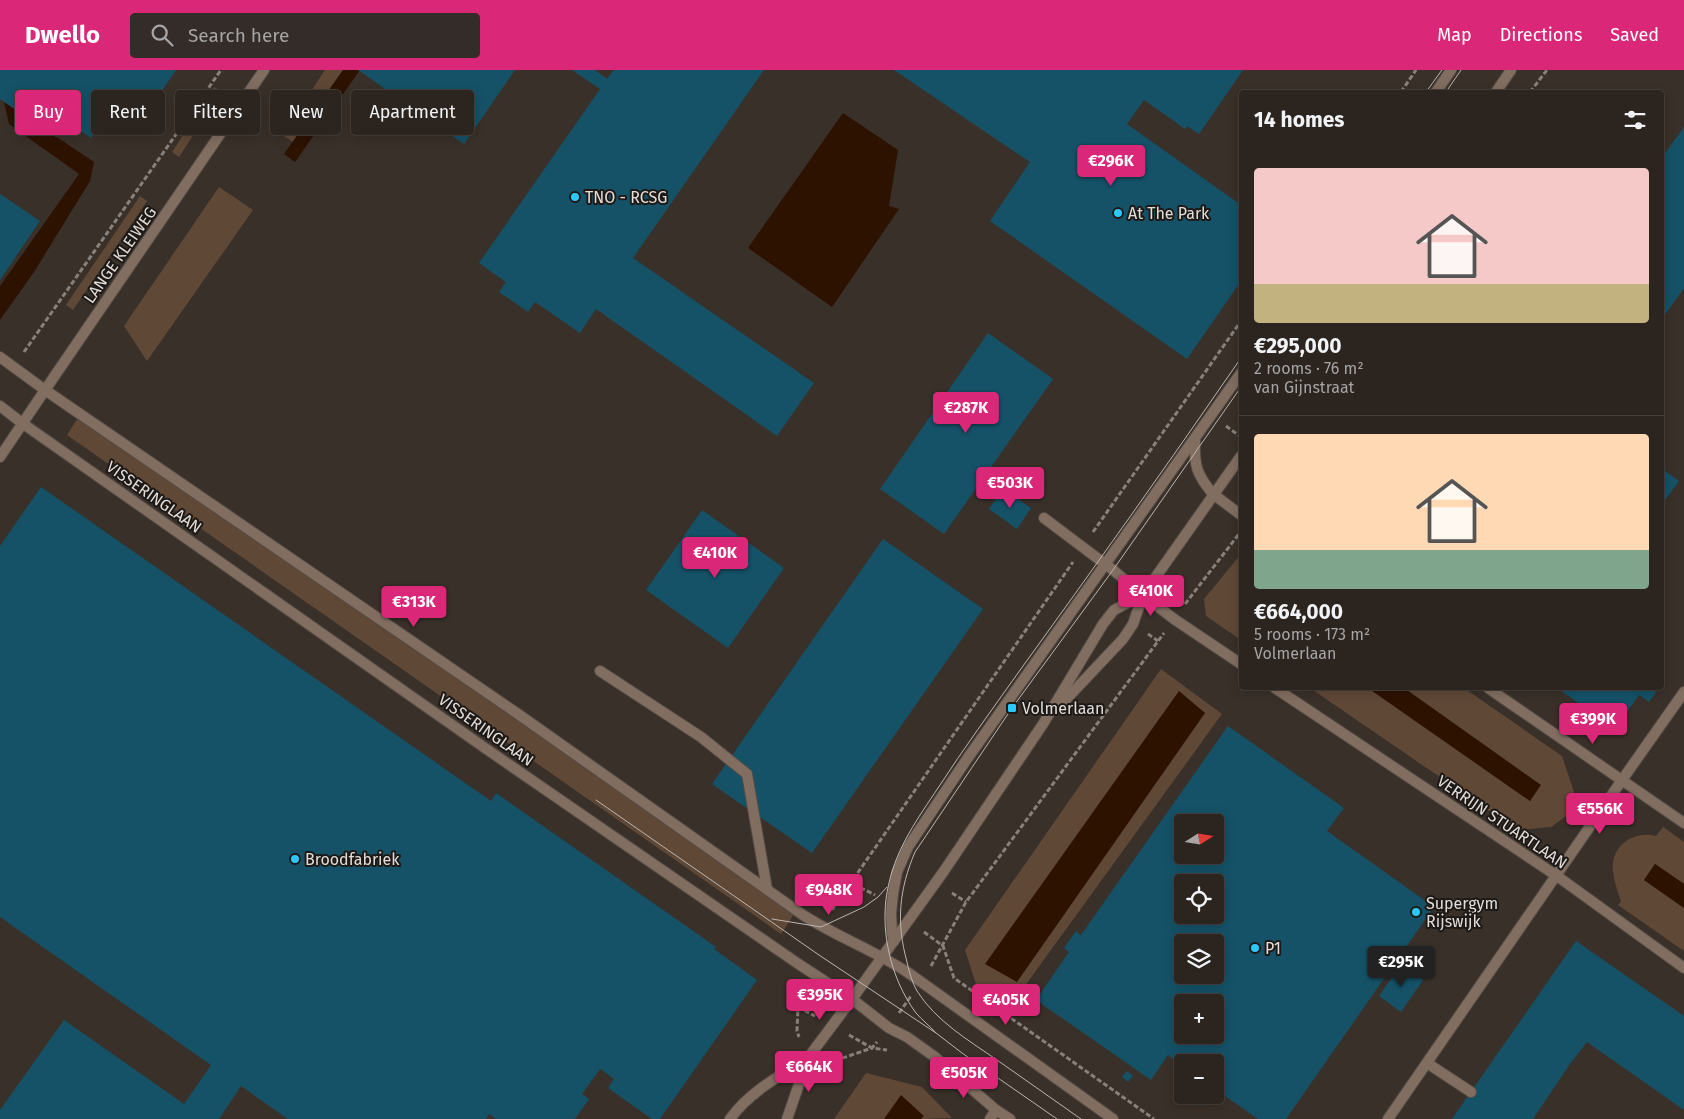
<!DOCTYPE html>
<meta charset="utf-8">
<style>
:root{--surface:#2b241f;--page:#332c28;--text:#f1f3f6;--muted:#a6a4a4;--line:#47413d;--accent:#db2777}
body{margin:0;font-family:"Fira Sans",sans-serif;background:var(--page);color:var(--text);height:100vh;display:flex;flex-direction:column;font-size:19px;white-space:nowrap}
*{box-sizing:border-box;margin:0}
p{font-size:16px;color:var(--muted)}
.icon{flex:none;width:28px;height:28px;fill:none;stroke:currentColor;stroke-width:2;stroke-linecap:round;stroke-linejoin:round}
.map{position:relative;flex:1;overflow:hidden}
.drawer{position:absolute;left:1239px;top:20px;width:425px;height:600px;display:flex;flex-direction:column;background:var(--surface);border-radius:5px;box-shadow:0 2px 12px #0003,0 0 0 1px var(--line)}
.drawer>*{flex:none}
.guide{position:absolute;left:15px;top:20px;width:475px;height:45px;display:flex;gap:10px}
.needle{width:32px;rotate:78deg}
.fabs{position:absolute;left:1174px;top:744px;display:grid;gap:10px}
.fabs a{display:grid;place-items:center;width:50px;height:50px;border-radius:5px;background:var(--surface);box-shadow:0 2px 12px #0003,0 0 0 1px var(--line);font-size:25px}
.price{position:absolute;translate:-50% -42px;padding:0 11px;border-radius:5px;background:var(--accent);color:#fff;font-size:16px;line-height:32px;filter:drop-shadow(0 1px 2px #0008)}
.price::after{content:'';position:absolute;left:50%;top:30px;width:15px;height:11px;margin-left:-8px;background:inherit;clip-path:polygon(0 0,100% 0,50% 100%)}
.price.active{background:#222;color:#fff}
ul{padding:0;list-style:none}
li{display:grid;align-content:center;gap:10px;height:265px;padding:0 15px}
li+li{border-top:1px solid var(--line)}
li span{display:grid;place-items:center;height:155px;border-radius:5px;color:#555}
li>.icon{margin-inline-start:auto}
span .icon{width:90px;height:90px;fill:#fffc;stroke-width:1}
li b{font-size:21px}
h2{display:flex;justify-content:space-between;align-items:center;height:60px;padding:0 15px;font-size:21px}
.pill{padding:0 18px;border-radius:5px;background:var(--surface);box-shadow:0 2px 12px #0003,0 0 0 1px var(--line);font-size:18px;line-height:45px}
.pill.active{background:var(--accent);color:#fff}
header{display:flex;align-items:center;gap:30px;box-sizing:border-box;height:70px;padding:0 25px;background:var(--accent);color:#fff}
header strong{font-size:24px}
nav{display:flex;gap:28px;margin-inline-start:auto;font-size:18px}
.search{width:350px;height:45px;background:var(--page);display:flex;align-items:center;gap:12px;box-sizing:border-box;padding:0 18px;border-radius:5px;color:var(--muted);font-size:19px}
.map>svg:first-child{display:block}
</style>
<header>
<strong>Dwello</strong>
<div class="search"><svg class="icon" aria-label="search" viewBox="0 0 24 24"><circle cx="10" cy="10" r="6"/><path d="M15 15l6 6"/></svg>Search here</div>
<nav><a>Map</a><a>Directions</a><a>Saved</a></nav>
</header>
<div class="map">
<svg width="1684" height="1049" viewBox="0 0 1684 1049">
<rect width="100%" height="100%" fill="#393029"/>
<g fill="#604837">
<path d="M325 0H343L293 72 282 65Z"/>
<path d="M214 17 222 21 179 87 172 82Z"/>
<path d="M219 117 253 140 147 291 124 256Z"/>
<path d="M140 126 147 131 73 240 66 235Z"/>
<path d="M81 343 794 844 781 864 67 365Z"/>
<path d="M1241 484V570L1206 546 1204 529Z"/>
<path d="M1161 599 1222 644 1009 938 976 914 965 880Z"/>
<path d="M1310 618H1368L1530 731 1540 715 1404 618H1464L1562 686 1574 722 1569 744 1551 757 1517 760Z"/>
<path d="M1663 757 1684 772V814L1655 794 1644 810 1684 838V881L1618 835 1621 832C1618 822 1614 811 1613 801 1610 776 1634 760 1656 766Z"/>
<path d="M866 1003 922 1017 952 1048 921 1049 923 1046 901 1026 884 1049H834Z"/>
</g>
<g fill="#2d1200">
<path d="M343 0H360L295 92 284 84Z"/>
<path d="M4 32 94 92 90 111 34 202 0 250V216L79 104 9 54Z"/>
<path d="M843 43 898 80 889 136 899 139 832 237 748 178Z"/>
<path d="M1368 618H1404L1541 715 1530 731Z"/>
<path d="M1179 621 1205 643 1017 912 985 894Z"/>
<path d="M1655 794 1684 814V838L1644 810Z"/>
<path d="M901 1025 924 1046 921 1049H884Z"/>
</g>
<g fill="#155268" fill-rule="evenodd">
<path d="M0 0H176L140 53 114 35 91 68 67 51 56 67 0 29Z"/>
<path d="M358 0H515L464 74Z"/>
<path d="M572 0H595L607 9 614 0H764L633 188 814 313 777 366 596 239 580 263 535 232 528 242 499 222 506 212 479 193 600 19Z"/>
<path d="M894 0H1243L1199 64 1187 56 1185 59 1144 30 1127 54 1241 135V211L1187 289 990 151 1030 92Z"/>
<path d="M1684 57V218L1661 250V89Z"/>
<path d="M0 124 40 151 0 210Z"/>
<path d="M988 263 1053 309 944 464 880 419Z"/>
<path d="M1661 398 1679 411 1661 436Z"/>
<path d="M41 417 491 731 496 723 716 877 714 879 757 910 660 1049H652L608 1018 614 1009 600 999 582 1024 589 1029 575 1049H496L489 1044 486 1049H288L241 1016 219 1049H0V1040L64 950 184 1034 211 995 0 847V476Z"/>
<path d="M1003 419 1031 438 1017 459 989 439Z"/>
<path d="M702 440 784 498 728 578 646 520Z"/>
<path d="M883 469 983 539 812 783 712 714Z"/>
<path d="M1557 618H1659L1649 632 1639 625 1615 659Z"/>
<path d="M1228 656 1344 738 1327 761 1434 837 1286 1049H1258L1215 1019V992H1182V996L1168 985 1151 1010 1036 930 1069 882 1064 878 1076 861 1081 865ZM1182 752H1215V785H1182ZM1182 812H1215V845H1182ZM1182 872H1215V905H1182ZM1182 932H1215V965H1182Z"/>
<path d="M1576 871 1684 946V1040L1587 972 1570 994 1533 1049H1452Z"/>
<path d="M1401 894 1423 910 1401 942 1379 926Z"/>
<path d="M1127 1001 1133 1006 1128 1012 1122 1007Z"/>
</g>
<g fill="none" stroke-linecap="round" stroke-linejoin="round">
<defs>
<g id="service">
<path d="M1436 22 1451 0"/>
<path d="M0 287 45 320"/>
<path d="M0 336 22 353"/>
<path d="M1195 369C1194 395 1196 404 1213 424"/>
<path d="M1044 448 1113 500 1143 525"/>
<path d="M600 601 701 667 747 704 767 819"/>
<path d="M894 871 892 863 891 843 893 824 897 802 908 777 967 689 1241 303"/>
<path d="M1427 993 1471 1022"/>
</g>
<g id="minor">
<path d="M45 320 264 0"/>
<path d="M730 1049C748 1023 782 1004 808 988"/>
<path d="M787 1049 808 988 852 929"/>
<path d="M990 1049 996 1040"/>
<path d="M1388 1049 1622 710 1684 622"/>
</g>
<g id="tertiary">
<path d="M1496 22 1511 0"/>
<path d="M22 353 485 678 797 893 852 929 889 958 907 967 935 987 996 1040 1010 1049"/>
<path d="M0 387 45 320 518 644 803 845C837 867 876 881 910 904L1113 1049"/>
<path d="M1213 424 1241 445"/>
<path d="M1143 525 1174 549 1241 594"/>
<path d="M1275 618 1557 806 1684 898"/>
<path d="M1488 618 1684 753"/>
<path d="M1056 640 1123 569 1133 554 1143 525 1241 386"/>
<path d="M852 929 944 801 1043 654 1103 554 1114 540 1143 525"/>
</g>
</defs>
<use href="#service" stroke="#544c45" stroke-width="12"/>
<use href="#minor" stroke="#544c45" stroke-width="12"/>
<use href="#tertiary" stroke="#544c45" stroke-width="12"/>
<g stroke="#88817b" stroke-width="3" stroke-dasharray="5 2.5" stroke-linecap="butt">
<path d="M1401 22 1416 0"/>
<path d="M1530 22 1547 0"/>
<path d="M24 282 221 0"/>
<path d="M1226 356 1241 367"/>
<path d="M1093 462 1241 251"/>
<path d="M1185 534 1239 464"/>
<path d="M1148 564 1158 571"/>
<path d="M795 816 825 820 851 813 875 825"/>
<path d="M952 823 966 832"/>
<path d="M832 840 1073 492"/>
<path d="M924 862 943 876 954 908 1154 1049"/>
<path d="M931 896 966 832 1164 563"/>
<path d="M792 912 798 937 797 961 799 967"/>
<path d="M798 937 815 946"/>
<path d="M899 943 911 926"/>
<path d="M849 965 872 978 887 980"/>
<path d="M828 993 872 978 877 972"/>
</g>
<use href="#service" stroke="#826e61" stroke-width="10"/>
<use href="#minor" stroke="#826e61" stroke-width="10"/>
<use href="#tertiary" stroke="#826e61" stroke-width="10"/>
<g stroke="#bcb6b1" stroke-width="1">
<path d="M1426 22 1442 0"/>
<path d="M1446 22 1461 0"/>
<path d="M596 730 819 885 936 963 962 983 1057 1049"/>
<path d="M772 849 821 857 864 837 878 827 887 817"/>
<path d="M936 963C930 956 922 950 916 943 890 908 878 856 889 813 897 777 918 748 938 718 964 678 991 641 1018 603 1094 498 1168 394 1241 288"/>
<path d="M1081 1049C1053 1029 1025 1010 997 990 968 970 936 951 917 921 912 912 909 902 907 892 896 852 899 820 915 782L1012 638 1113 500 1241 317"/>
</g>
</g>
<g fill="#29c8ff" stroke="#1d1916" stroke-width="2">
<circle cx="575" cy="127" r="5"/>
<circle cx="1118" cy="143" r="5"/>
<rect x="1007" y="633" width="10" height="10" rx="2.5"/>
<circle cx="295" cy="789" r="5"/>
<circle cx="1416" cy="842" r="5"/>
<circle cx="1255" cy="878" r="5"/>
</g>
<g text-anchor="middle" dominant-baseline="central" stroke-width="4" stroke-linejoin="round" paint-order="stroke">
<g font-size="16" fill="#e3ddd9" stroke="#1d1916" text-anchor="start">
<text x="585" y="127">TNO - RCSG</text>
<text x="1128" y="143">At The Park</text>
<text x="1022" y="638">Volmerlaan</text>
<text x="305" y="789">Broodfabriek</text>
<text x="1426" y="833">Supergym<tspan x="1426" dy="18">Rijswijk</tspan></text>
<text x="1265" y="878">P1</text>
</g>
<g font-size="16" fill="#e3ddd9" stroke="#1d1916">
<text transform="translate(120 185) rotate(-55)">LANGE KLEIWEG</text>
<text transform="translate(154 427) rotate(35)">VISSERINGLAAN</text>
<text transform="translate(486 660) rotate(35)">VISSERINGLAAN</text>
<text transform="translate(1502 752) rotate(34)">VERRIJN STUARTLAAN</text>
</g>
</g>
</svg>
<div class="fabs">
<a><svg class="needle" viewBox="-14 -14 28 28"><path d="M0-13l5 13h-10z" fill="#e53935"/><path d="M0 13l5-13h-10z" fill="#a6a4a4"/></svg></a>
<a><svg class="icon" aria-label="locate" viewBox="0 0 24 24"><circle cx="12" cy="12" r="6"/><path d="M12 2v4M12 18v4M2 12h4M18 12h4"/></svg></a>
<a><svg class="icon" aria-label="layers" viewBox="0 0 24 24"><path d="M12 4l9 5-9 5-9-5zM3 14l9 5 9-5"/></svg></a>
<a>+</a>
<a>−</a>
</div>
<b class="price" style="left:1111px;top:117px">€296K</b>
<b class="price" style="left:966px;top:364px">€287K</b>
<b class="price" style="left:1010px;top:439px">€503K</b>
<b class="price" style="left:715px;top:509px">€410K</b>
<b class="price" style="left:1151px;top:547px">€410K</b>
<b class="price" style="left:414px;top:558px">€313K</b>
<b class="price" style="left:1593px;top:675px">€399K</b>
<b class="price" style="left:1600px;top:765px">€556K</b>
<b class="price" style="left:829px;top:846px">€948K</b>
<b class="price active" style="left:1401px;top:918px">€295K</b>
<b class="price" style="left:820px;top:951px">€395K</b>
<b class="price" style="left:1006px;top:956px">€405K</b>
<b class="price" style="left:809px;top:1023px">€664K</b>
<b class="price" style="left:964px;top:1029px">€505K</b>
<div class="guide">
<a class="pill active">Buy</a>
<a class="pill">Rent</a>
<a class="pill">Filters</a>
<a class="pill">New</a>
<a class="pill">Apartment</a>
</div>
<section class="drawer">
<h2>14 homes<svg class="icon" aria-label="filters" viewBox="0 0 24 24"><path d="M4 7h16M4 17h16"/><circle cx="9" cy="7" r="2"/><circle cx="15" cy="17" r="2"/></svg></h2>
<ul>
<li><span style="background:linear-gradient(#f6c9c9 75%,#c2b280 0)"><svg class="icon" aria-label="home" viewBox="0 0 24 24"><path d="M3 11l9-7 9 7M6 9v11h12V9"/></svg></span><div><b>€295,000</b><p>2 rooms · 76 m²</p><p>van Gijnstraat</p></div></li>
<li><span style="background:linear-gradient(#ffd9b3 75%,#7fa58c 0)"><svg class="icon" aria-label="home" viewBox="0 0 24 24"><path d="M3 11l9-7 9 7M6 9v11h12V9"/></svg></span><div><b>€664,000</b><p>5 rooms · 173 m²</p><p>Volmerlaan</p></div></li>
</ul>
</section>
</div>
